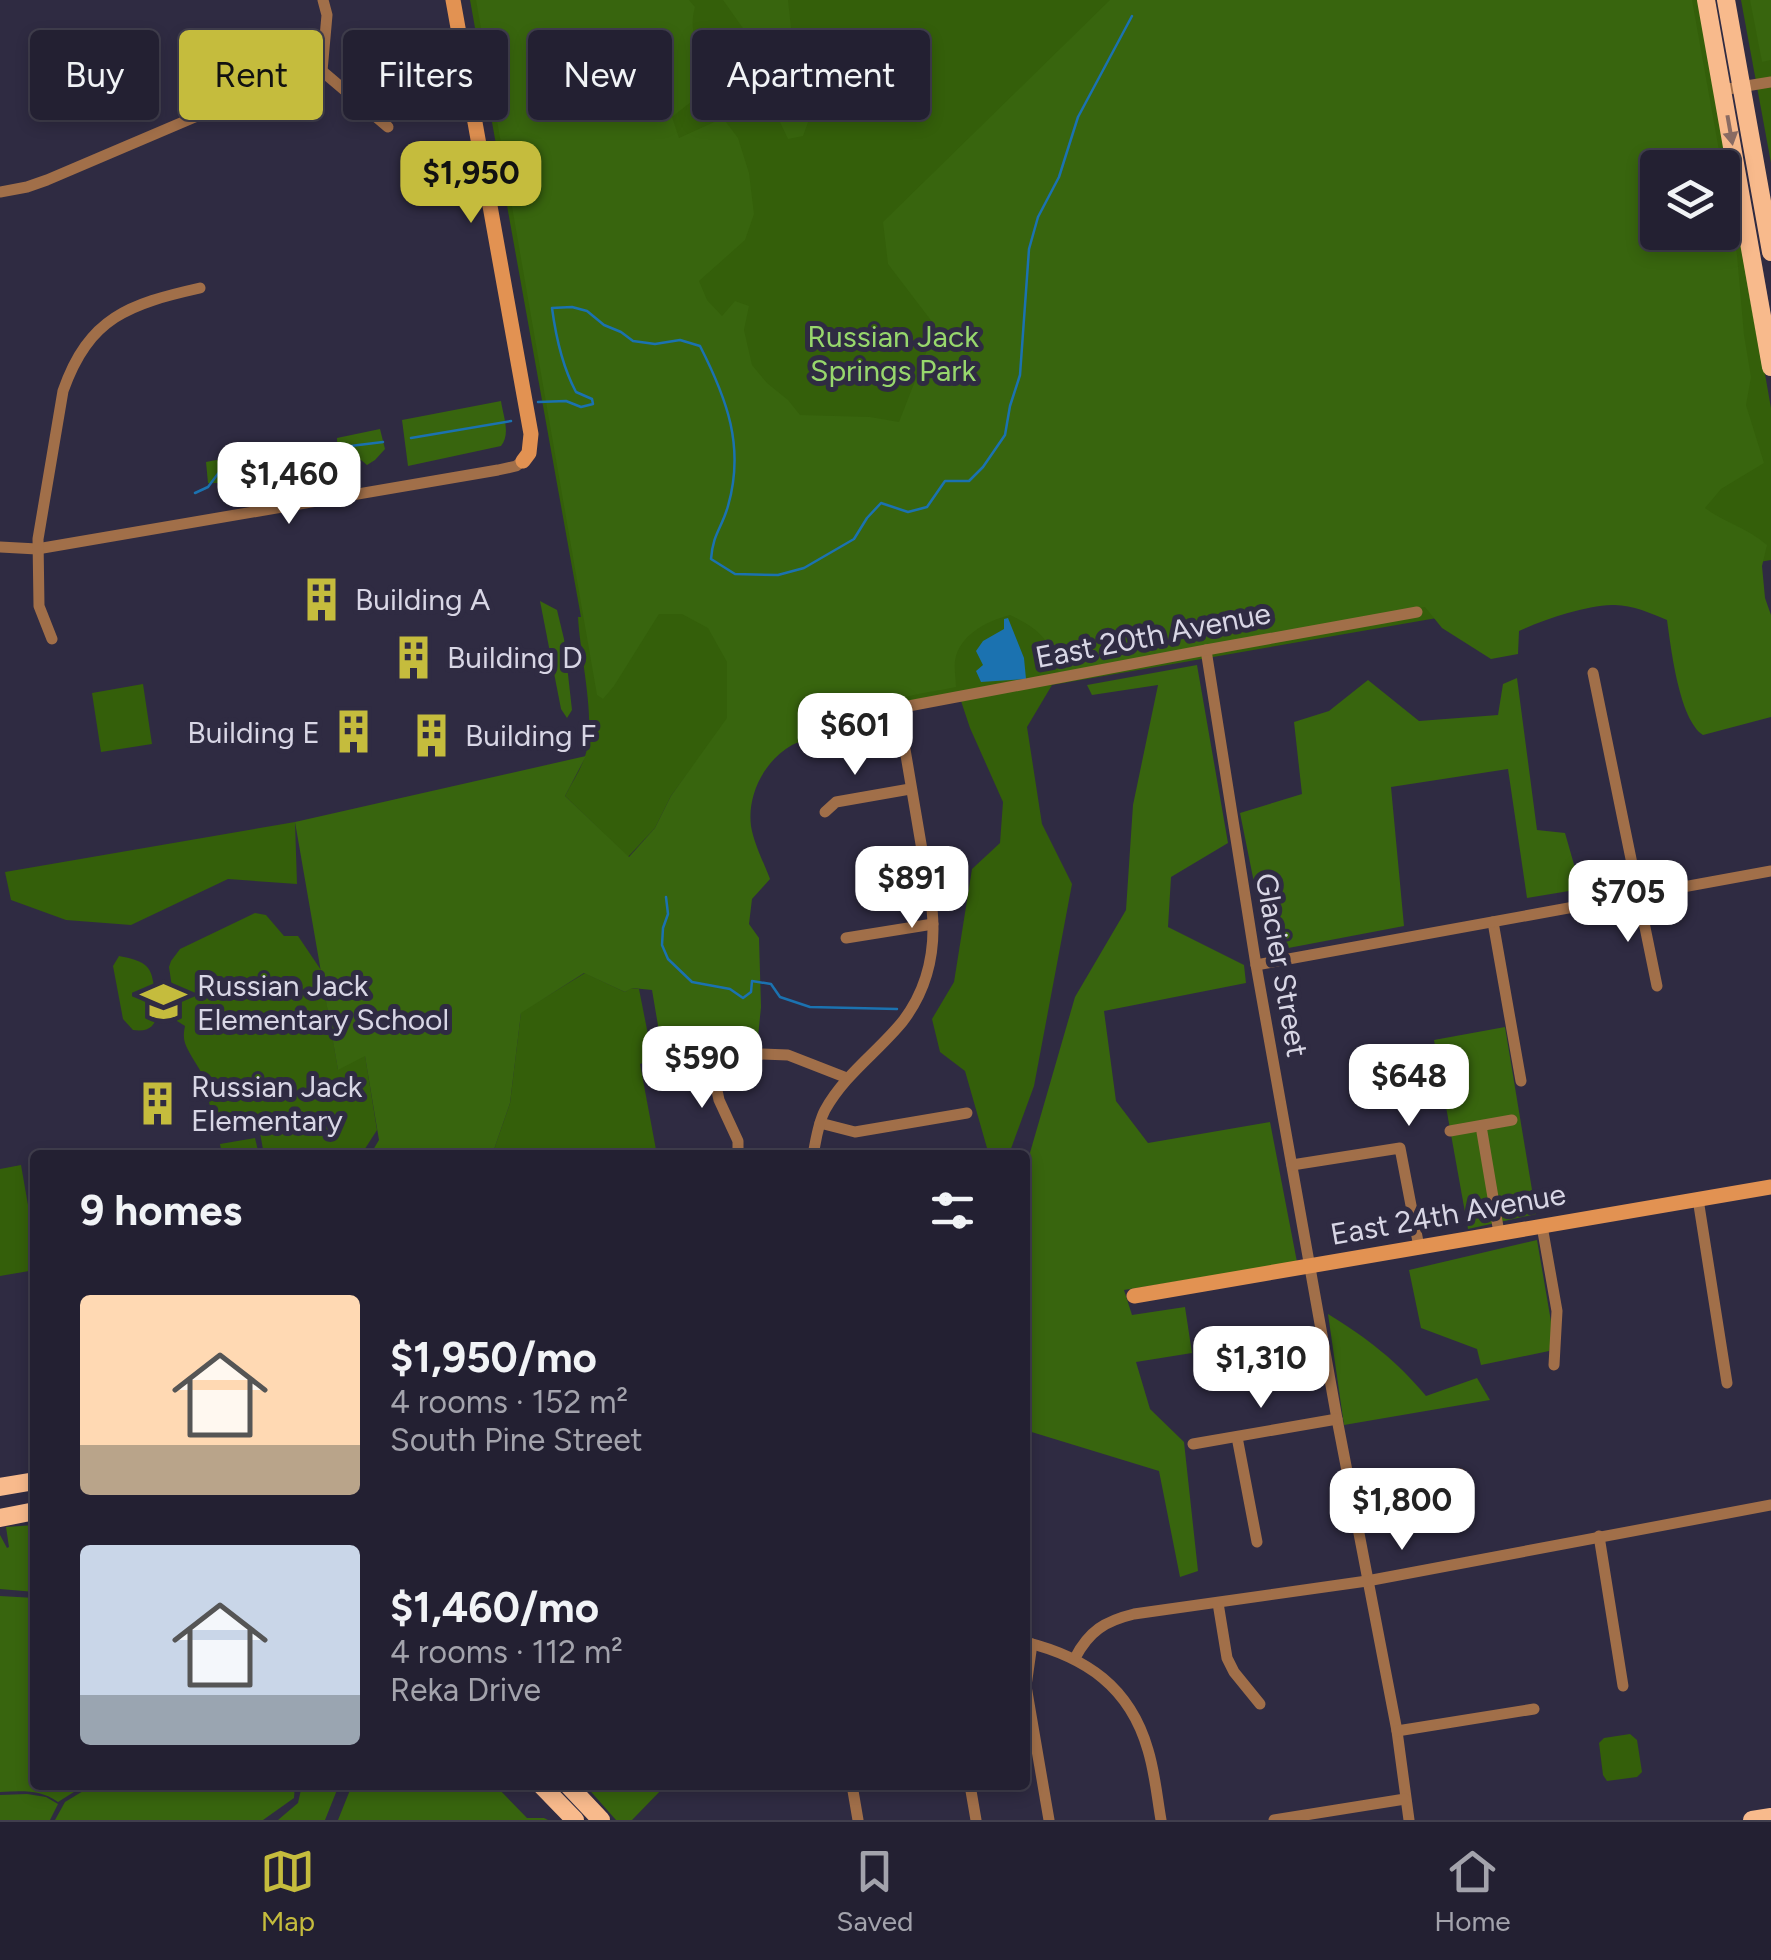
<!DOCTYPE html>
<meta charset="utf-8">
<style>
:root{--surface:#232032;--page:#2b283a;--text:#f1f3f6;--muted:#a3a3ac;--line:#403e4d;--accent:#c5bc3d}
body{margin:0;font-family:Figtree,sans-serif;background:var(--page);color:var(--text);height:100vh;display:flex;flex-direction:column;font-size:38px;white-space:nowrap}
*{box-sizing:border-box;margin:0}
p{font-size:32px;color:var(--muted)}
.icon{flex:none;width:55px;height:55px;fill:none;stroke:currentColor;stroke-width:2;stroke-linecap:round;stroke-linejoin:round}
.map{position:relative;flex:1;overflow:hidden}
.sheet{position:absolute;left:30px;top:1150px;width:1000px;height:640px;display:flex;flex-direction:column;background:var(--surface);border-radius:10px;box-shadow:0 5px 15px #0003,0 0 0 2px var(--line)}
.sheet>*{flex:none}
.hud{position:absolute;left:30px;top:30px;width:1000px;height:90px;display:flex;gap:20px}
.fabs{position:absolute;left:1640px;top:150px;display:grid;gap:20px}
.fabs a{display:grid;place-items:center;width:100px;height:100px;border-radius:10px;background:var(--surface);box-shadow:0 5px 15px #0003,0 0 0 2px var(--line);font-size:50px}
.price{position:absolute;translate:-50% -85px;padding:0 22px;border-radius:20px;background:#fff;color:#222;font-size:32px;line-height:65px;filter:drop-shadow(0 2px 5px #0008)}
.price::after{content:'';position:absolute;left:50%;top:60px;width:30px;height:22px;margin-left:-15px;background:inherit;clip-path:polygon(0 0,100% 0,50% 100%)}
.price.selected{background:var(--accent);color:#111}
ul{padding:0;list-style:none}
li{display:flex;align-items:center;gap:30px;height:250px;padding:0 50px}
li span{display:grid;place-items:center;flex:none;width:280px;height:200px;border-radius:10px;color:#555}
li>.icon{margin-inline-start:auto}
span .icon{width:120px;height:120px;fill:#fffc;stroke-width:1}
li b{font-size:42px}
h2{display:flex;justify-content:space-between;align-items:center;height:120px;padding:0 50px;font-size:42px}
.chip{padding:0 35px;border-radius:10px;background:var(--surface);box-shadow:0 5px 15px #0003,0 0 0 2px var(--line);font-size:35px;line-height:90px}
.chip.selected{background:var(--accent);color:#111}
.tabs{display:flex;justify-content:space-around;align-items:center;height:140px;border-top:2px solid var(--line);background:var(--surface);font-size:28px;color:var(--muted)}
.tabs a{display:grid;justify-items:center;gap:5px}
.tabs .selected{color:var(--accent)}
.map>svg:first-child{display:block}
</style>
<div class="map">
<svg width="1771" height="1820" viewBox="0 0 1771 1820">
<rect width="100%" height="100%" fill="#2f2b42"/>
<g fill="#345f0a" fill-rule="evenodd">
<path d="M470 0H1699L1771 408V560L1052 685 1027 727 1042 824 1072 884 1034 1086 1009 1154 989 1155 965 1071 940 1052 932 1019 954 982 972 869 1000 843 1003 802 970 728 961 701 709 745 671 796 655 828 628 857 565 796C572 782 582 768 586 753 596 718 580 656 578 617H581ZM1658 168H1722V232H1658Z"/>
<path d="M1741 0H1771V163Z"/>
<path d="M143 684 152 744 101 752 92 693Z"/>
<path d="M295 822 297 884 228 879 131 925 66 920 11 900 5 872Z"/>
<path d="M255 913 266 915 284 936H298L321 970 338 1069 365 1055 377 1130 361 1155H264L259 1127 225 1133C207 1117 210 1093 201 1072 196 1063 188 1052 185 1043 183 1037 184 1031 185 1026L177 1021 169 967 171 961 180 949Z"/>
<path d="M119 956C128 958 142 960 148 968 153 974 153 984 155 991 158 1011 161 1034 133 1030L123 1019 113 966Z"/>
<path d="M585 973 625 992 631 988 639 989 653 1060 640 1064 657 1155H492L510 1103 521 1012Z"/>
<path d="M255 1138 259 1155H222L220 1144Z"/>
<path d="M21 1165 35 1245V1270L0 1276V1169Z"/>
<path d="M1630 1734 1637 1740 1642 1772 1637 1777 1607 1781 1603 1775 1599 1743 1604 1738Z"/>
</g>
<g fill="#38650e">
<path d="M476 0H689L695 7C686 40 704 53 725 75L672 117 679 138 723 118 738 138 749 173 754 214 745 240 699 281 707 300 722 316 735 301 749 306 744 330 752 365 767 383 788 400 800 415 870 417 899 422 936 327 888 264 883 222 1110 0H1692L1722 167 1658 168V232H1722L1723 173 1737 255 1744 335 1751 377 1746 405 1764 463 1721 489 1705 508C1725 523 1748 528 1767 545L1762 566 1765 598 1771 615V717L1703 735C1679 719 1671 648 1667 620 1651 613 1630 604 1612 605 1584 606 1545 619 1519 631L1518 654 1491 659 1442 628 1425 607 1059 673C1049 639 1042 631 1010 615 987 621 959 635 955 661 954 669 956 679 956 687 917 696 876 693 862 738 842 737 810 735 792 745 764 761 747 795 751 826 754 844 764 863 770 879L752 899 749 924 759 938 761 1007 758 1037 663 1055 652 990 632 988 625 992 584 973 521 1013 510 1103 492 1155H370L379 1140 365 1056 338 1070 295 822 586 756 565 796 629 857 655 828 671 796 727 718V662L708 628 682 614H659L614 686 603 699 597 695Z"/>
<path d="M723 0H788L798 92 813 109 803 136 788 139 762 84 752 41Z"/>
<path d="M1750 0H1771V60L1762 62Z"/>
<path d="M501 401C503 415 511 434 501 446L408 466 402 420Z"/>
<path d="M380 429 385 449 375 460 367 465 361 460 344 462 338 458 337 438Z"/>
<path d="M299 444 309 459 312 487 286 486 275 474 257 479 253 489H235L233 480 219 483H208L206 462Z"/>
<path d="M540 601 557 610 564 639 572 710 567 718 561 709Z"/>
<path d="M1197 665 1228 843 1171 877 1168 927 1244 965 1246 983 1104 1011 1116 1101 1148 1143 1270 1122 1297 1262 1124 1290 1132 1315 1185 1307 1192 1353 1136 1362 1150 1409 1184 1442 1198 1571 1180 1577 1159 1471 1025 1430V1170L1075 997 1126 910 1133 805 1158 685 1092 695 1087 685Z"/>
<path d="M1517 678 1537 830 1565 833 1581 889 1527 898 1508 769 1391 787 1404 926 1268 952 1240 813 1302 794 1294 722 1329 711 1368 680 1419 721 1498 715 1503 684Z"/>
<path d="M1505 1027 1536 1214 1468 1229 1434 1040Z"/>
<path d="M1537 1240 1553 1333 1549 1351 1481 1365 1477 1349 1421 1328 1409 1270Z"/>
<path d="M1328 1314C1367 1338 1397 1361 1426 1396L1477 1378 1490 1400 1344 1425Z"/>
<path d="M35 1525V1592L0 1589V1535L7 1548 9 1547 6 1527Z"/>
<path d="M0 1596 35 1598V1785H85L58 1802C40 1789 21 1791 0 1792Z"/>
<path d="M93 1785H295L294 1798 263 1820H55L65 1802Z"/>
<path d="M302 1785H339L325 1820H278L298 1803Z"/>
<path d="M352 1785H495L527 1818H544L548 1820H338Z"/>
<path d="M585 1785H666L632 1820H616Z"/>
<path d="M27 1794 46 1797 58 1804 50 1820H0V1795Z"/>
</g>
<path fill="#1b72b0" d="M1008 618 1024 658 1026 679 981 682 976 671 983 665 976 651 983 641 1004 629V619Z"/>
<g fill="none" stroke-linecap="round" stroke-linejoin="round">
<g stroke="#1b72b0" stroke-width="2.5">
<path d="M538 402 566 401 581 407 593 404 592 399 576 392C562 366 556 338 552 308L572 307 587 311 604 325 621 332 633 341 655 344 680 340 700 346C727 399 745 447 728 506 722 528 713 533 711 559L735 574 778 575 804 568 854 539 867 518 881 503 908 512 927 507 945 481H969L983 467 1005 435 1010 406 1020 375 1029 249 1038 217 1059 177 1078 117 1132 16"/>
<path d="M411 438 511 421"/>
<path d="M334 448 383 442"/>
<path d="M195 493 208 487 223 467 301 453"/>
<path d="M666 897 668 914 663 928 662 945 668 959 692 982 730 989 743 998 751 992 752 981 771 984 780 997 810 1007 897 1009"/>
</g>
<g stroke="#a16f49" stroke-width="11">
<path d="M322 71 388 127"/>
<path d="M1722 90 1771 82"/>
<path d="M0 192 27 187 47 180 216 108 308 88 322 71 327 15 323 0"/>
<path d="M0 547 37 549 498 470 516 466 523 461"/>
<path d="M52 639 39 606 38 539 63 391C89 317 129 304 200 288"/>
<path d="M1206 650 1256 965 1337 1419 1397 1731 1409 1820"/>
<path d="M1593 673 1657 986"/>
<path d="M825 812 836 802 910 789"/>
<path d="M1493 922 1521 1081"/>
<path d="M846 938 933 924"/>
<path d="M1256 965 1771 871"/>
<path d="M711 1062 719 1100 738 1141V1155"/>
<path d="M694 1063 711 1062 723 1056 760 1054 788 1055 847 1078"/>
<path d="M820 1123 855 1132 967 1113"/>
<path d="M1481 1126 1499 1233"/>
<path d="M1450 1131 1512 1120"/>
<path d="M813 1155C816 1140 818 1123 825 1110 845 1074 878 1052 903 1021 928 988 936 949 932 909L898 708 1206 650 1417 612"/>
<path d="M1292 1165 1400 1148 1419 1247"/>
<path d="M1698 1199 1727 1383"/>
<path d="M1542 1226 1557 1311 1554 1365"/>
<path d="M1237 1437 1257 1542"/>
<path d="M1193 1444 1337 1419"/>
<path d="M1351 1492 1460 1474"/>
<path d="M1599 1536 1623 1686"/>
<path d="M1218 1603 1227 1658 1234 1672 1260 1704"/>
<path d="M1025 1642C1086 1657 1130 1687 1148 1750 1155 1773 1157 1797 1161 1820"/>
<path d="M1032 1644 1026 1686 1049 1820"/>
<path d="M1075 1658C1089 1631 1105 1621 1134 1614L1367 1581 1771 1505"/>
<path d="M1397 1731 1534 1709"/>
<path d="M852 1785 858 1820"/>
<path d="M970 1785 976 1820"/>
<path d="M1274 1820 1405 1799"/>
</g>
<g stroke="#e29252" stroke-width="15">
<path d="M453 0 531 434 529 453 523 461"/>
<path d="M1134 1296 1771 1187"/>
</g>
<g stroke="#f8ba8c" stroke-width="18">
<path d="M1706 0 1771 367"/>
<path d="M1726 0 1771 252"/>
<path d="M0 1487 35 1481"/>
<path d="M0 1518 35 1511"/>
<path d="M541 1785 575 1820"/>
<path d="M568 1785 601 1820"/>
<path d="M1752 1820 1771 1817"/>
</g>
</g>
<defs><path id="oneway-solid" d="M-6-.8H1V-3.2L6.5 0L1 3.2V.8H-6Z" transform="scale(2.5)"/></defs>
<use fill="#896b63" href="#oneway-solid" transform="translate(1730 130) rotate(80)"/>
<defs>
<symbol id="building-bare" viewBox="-9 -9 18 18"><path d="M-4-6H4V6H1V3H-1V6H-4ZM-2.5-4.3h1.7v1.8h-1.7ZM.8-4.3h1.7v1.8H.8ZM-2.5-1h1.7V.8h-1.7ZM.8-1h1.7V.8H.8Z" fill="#c5bc3d" stroke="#2f2b42" stroke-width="2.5" paint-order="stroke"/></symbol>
<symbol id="school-bare" viewBox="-9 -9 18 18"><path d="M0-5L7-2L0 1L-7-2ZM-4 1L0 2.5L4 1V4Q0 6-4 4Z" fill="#c5bc3d" stroke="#2f2b42" stroke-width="2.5" paint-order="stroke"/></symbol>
</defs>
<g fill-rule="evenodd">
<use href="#building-bare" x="290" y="568" width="63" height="63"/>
<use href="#building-bare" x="382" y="626" width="63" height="63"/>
<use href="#building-bare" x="322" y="700" width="63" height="63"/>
<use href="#building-bare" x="400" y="704" width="63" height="63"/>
<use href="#school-bare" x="132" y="970" width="63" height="63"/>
<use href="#building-bare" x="126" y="1072" width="63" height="63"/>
</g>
<g text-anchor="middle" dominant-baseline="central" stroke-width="10" stroke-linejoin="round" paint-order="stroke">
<g font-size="30" fill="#97d76c" stroke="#2f2b42">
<text x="893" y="336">Russian Jack<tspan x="893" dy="34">Springs Park</tspan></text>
</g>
<g font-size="30" fill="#d8d6e5" stroke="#2f2b42" text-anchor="start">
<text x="355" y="599">Building A</text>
<text x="447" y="657">Building D</text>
<text x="320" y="732" text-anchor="end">Building E</text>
<text x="465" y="735">Building F</text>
<text x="197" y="985">Russian Jack<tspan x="197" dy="34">Elementary School</tspan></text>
<text x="191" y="1086">Russian Jack<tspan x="191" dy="34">Elementary</tspan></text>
</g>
<g font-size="30" fill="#d8d6e5" stroke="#2f2b42">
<text transform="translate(1153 635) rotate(-11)">East 20th Avenue</text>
<text transform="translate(1282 965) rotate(80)">Glacier Street</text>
<text transform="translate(1448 1214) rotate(-10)">East 24th Avenue</text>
</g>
</g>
</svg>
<div class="fabs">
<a><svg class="icon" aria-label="layers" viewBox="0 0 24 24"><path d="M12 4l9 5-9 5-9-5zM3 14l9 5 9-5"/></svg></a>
</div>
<b class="price selected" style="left:471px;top:226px">$1,950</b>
<b class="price" style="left:289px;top:527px">$1,460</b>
<b class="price" style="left:855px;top:778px">$601</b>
<b class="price" style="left:912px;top:931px">$891</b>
<b class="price" style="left:1628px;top:945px">$705</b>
<b class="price" style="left:702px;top:1111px">$590</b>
<b class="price" style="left:1409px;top:1129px">$648</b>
<b class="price" style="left:1261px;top:1411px">$1,310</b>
<b class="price" style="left:1402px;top:1553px">$1,800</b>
<div class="hud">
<a class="chip">Buy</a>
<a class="chip selected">Rent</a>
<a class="chip">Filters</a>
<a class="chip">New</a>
<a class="chip">Apartment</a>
</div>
<section class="sheet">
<h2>9 homes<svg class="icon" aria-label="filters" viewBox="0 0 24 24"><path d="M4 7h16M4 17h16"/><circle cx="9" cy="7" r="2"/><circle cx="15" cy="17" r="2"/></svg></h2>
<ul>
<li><span style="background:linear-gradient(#ffd9b3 75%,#b9a48a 0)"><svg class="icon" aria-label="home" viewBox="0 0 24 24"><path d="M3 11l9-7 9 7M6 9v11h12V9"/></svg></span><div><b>$1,950/mo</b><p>4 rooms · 152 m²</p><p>South Pine Street</p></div></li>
<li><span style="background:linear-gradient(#c9d6e8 75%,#9aa5b1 0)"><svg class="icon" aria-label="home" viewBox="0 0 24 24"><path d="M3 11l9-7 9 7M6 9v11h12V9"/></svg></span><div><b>$1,460/mo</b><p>4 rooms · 112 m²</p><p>Reka Drive</p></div></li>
</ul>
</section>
</div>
<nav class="tabs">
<a class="selected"><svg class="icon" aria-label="map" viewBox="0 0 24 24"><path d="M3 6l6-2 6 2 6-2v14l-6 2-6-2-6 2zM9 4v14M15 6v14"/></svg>Map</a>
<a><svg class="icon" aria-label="saved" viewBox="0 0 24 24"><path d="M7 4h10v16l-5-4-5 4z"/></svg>Saved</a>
<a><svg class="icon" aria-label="home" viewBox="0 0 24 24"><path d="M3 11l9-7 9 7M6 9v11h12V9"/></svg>Home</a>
</nav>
